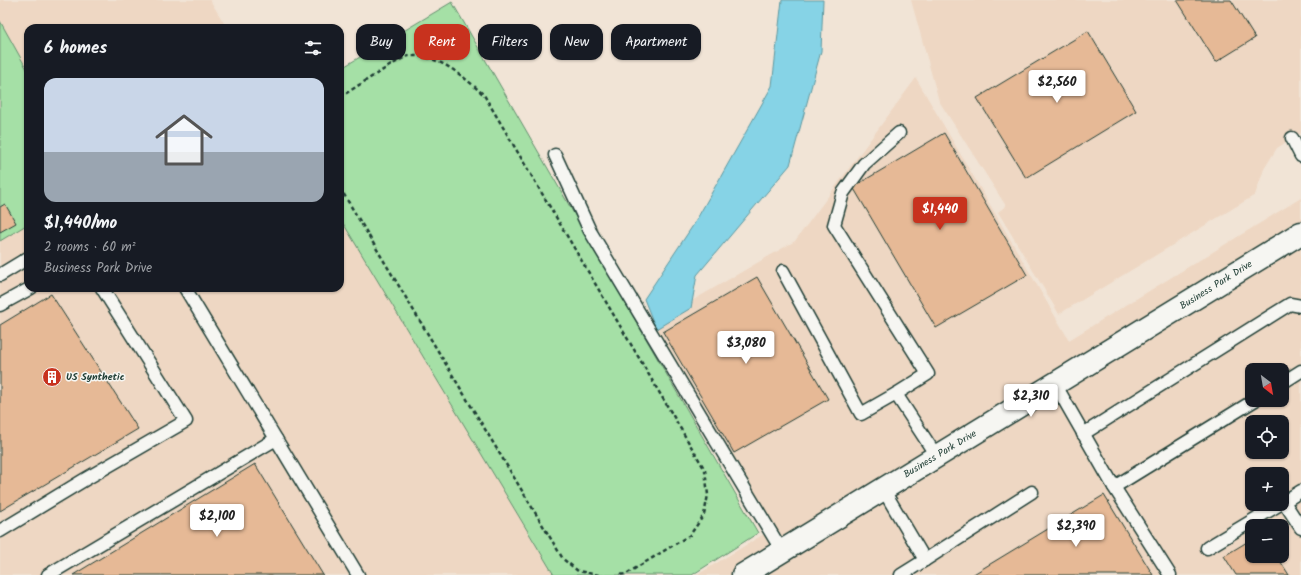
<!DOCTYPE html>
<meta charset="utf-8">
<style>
:root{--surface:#171b24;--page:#242831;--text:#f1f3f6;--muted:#9ea1a6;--accent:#c8321e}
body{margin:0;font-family:Kalam,sans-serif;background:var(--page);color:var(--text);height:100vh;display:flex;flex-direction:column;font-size:15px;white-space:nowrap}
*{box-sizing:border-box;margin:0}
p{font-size:13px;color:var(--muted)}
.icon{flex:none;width:22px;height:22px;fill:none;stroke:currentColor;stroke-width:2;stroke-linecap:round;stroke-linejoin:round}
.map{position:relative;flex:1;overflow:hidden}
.details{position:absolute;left:24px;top:24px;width:320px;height:268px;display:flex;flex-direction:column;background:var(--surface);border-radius:12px;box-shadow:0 1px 3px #0004}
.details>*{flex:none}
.hud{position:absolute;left:356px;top:24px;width:380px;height:36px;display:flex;gap:8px}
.needle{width:26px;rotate:149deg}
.tools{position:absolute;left:1245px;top:363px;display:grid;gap:8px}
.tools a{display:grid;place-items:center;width:44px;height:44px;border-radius:8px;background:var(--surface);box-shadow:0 1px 3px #0004;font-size:20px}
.price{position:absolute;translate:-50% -34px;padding:0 9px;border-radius:4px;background:#fff;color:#222;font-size:13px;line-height:26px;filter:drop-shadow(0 1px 2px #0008)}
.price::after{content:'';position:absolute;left:50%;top:24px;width:12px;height:9px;margin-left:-6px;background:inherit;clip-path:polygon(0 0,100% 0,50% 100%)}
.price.current{background:var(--accent);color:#fff}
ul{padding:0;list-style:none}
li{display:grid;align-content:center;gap:8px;height:212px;padding:0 20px}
li span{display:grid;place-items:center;height:124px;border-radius:12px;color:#555}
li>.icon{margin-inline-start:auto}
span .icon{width:72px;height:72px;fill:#fffc;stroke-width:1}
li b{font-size:17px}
h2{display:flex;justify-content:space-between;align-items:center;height:48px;padding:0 20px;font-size:17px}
.pill{padding:0 14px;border-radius:12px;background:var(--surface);box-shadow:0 1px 3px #0004;font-size:14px;line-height:36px}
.pill.current{background:var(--accent);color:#fff}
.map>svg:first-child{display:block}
</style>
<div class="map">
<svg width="1301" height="575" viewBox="0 0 1301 575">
<rect width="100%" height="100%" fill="#f1e4d6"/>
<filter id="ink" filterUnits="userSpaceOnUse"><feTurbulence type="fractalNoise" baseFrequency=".025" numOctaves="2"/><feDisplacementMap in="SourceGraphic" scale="8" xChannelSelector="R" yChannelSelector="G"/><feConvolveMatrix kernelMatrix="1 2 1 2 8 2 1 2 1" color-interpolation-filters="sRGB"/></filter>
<g filter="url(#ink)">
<g fill="#eed7c3" fill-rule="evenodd">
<path d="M0 0H210L227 28H28V288H340V217L554 575H0Z"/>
<path d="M911 0H1301V133L1277 148 1264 169 1255 195 1059 314 998 212 1006 206 939 101Z"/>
<path d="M916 78 1069 340 1301 198V575H697L769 531 647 327 795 241ZM1252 370H1282V400H1252ZM1252 422H1282V452H1252ZM1252 474H1282V504H1252ZM1252 526H1282V556H1252Z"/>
</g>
<g fill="#a5e0a6" stroke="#628e6d">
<path d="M452 2 758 533 692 575H554L340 218V69Z"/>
<path d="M0 21 28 71V224L0 241Z"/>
</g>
<path fill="#86d3e6" stroke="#5d979f" d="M782 0H823L821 51 790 165 697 275 691 308 656 329 644 299 694 224 772 86Z"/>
<g fill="#e6b996" stroke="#1f3d34">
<path d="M1177 0H1231L1255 38 1216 62Z"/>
<path d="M1088 31 1136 111 1026 178 977 98Z"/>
<path d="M944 133 1027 275 936 328 853 187Z"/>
<path d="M5 204 16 223 0 232V207Z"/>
<path d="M757 277 828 399 734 453 663 332Z"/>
<path d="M51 294 138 429 0 511V325Z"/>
<path d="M255 464 323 575H73Z"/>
<path d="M1104 495 1153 575H972Z"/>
<path d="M1252 539V556H1277L1289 575H1236L1224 556Z"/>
</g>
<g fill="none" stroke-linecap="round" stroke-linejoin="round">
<defs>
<g id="lane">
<path d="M1292 138 1301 156"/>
<path d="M555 155 590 231 782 551"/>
<path d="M783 271 861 414 896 394 937 457"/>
<path d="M0 275 28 258"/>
<path d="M185 288 358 575"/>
<path d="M0 305 31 288"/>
<path d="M1282 383 1301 371"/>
<path d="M1055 384 1114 487 1255 400"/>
<path d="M896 394 928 374 834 225 843 193 864 164 899 133"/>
<path d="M1083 434 1290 304 1301 306"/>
<path d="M1114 487 1170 575"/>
<path d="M883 489 925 560 1032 492"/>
<path d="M1284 502 1301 528"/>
<path d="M1282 503 1301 491"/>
<path d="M0 531 84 480 186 421 102 288"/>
<path d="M1207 548 1280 504"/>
<path d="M48 575 276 439"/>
<path d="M901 575 925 560"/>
</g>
<path id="secondary" d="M743 575 1301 233"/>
</defs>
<use href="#lane" stroke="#1f3d34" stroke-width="15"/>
<use href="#secondary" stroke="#1f3d34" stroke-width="25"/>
<g stroke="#1f3d34" stroke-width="2.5" stroke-dasharray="4 3" stroke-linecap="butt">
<path d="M340 97C350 91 403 56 409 56 439 54 464 77 484 95L705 470 708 495 704 515 690 535 626 574 619 575"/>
<path d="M340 188 563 559 578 571 599 575"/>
</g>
<use href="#lane" stroke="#f6f6f2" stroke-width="12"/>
<use href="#secondary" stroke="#f6f6f2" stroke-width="22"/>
</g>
</g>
<defs>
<symbol id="building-disc" viewBox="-11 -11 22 22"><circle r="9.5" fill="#c8321e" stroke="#f6f6f2"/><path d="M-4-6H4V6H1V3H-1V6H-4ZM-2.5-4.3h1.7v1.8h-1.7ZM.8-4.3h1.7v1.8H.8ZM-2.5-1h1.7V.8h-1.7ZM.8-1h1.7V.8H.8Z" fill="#fff"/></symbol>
</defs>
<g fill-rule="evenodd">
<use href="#building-disc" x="41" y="366" width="22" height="22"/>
</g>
<g text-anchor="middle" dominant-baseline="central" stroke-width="3" stroke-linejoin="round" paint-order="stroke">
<g font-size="10" fill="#1f3d34" stroke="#f6f6f2">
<text transform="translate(1216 285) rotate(-32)">Business Park Drive</text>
<text transform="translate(940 454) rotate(-31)">Business Park Drive</text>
</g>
<g font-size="10" font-weight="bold" fill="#1f3d34" stroke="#f6f6f2" text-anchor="start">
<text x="66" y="377">US Synthetic</text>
</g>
</g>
</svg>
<div class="tools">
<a><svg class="needle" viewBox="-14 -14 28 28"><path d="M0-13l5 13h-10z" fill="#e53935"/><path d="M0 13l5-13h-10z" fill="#9ea1a6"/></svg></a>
<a><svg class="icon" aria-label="locate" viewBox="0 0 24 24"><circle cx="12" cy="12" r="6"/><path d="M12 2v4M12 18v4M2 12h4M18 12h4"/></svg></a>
<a>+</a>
<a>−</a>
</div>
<b class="price" style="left:1057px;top:104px">$2,560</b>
<b class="price current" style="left:940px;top:231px">$1,440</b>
<b class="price" style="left:746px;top:365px">$3,080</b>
<b class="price" style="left:1031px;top:418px">$2,310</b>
<b class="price" style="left:217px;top:538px">$2,100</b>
<b class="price" style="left:1076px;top:548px">$2,390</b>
<div class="hud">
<a class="pill">Buy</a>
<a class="pill current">Rent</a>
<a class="pill">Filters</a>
<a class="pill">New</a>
<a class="pill">Apartment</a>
</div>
<section class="details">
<h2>6 homes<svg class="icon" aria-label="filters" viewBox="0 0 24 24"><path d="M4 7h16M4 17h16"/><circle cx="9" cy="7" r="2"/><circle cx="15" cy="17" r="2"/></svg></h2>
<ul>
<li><span style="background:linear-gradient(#c9d6e8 60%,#9aa5b1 0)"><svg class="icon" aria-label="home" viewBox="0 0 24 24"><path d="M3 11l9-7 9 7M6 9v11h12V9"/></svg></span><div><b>$1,440/mo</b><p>2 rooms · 60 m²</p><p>Business Park Drive</p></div></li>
</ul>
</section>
</div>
